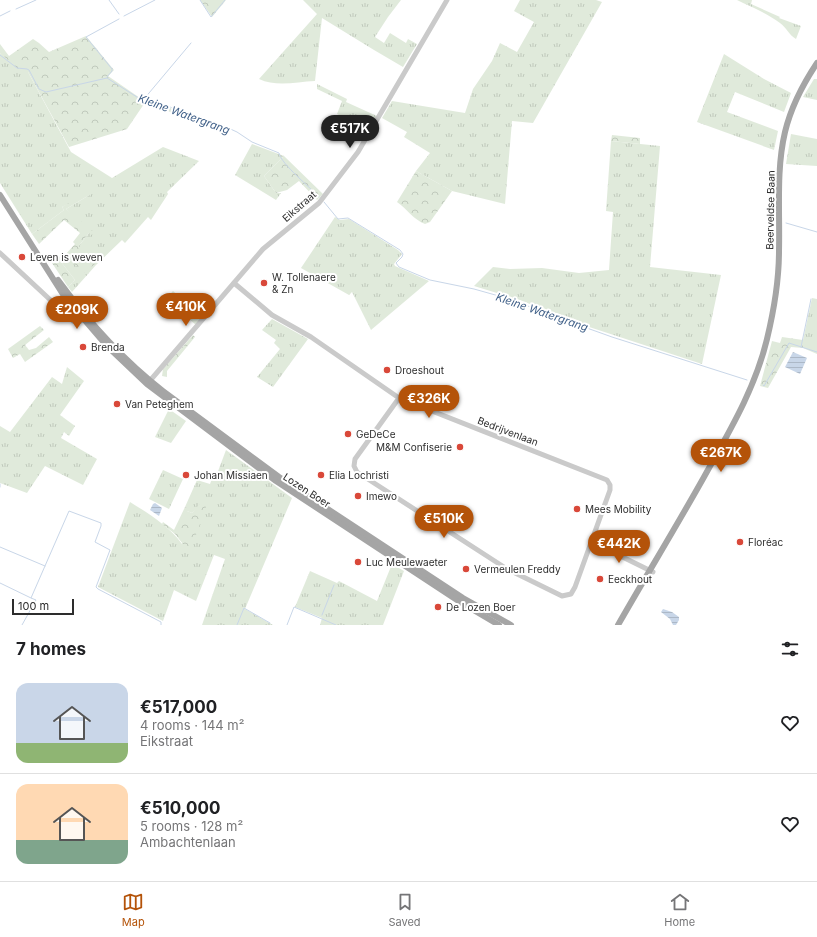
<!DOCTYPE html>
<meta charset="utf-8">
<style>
:root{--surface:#fff;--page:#f6f6f6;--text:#202124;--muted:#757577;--line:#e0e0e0;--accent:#b45309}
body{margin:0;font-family:Inter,sans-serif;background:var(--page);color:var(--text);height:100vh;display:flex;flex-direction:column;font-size:15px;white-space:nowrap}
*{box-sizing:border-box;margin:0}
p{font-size:13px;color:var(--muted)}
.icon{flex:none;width:22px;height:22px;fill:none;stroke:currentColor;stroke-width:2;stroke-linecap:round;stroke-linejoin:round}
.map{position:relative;height:625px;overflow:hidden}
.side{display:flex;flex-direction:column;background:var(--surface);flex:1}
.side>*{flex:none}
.scale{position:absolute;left:12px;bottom:10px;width:62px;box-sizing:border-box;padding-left:4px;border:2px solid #2d2d2d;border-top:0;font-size:11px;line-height:14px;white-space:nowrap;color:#2d2d2d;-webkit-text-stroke:3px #fff;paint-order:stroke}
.price{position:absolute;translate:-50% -34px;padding:0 9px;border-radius:14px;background:var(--accent);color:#fff;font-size:13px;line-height:26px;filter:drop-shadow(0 1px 2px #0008)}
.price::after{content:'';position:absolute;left:50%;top:24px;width:12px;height:9px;margin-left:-6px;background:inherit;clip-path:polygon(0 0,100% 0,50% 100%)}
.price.active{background:#222;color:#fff}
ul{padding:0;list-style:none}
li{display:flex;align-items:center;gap:12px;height:100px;padding:0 16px}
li+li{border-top:1px solid var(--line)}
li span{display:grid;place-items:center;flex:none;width:112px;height:80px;border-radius:12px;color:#555}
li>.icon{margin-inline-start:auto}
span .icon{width:48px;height:48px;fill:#fffc;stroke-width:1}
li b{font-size:17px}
h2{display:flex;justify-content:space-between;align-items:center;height:48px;padding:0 16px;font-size:17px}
.tab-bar{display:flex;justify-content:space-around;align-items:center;height:56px;border-top:1px solid var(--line);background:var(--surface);font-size:11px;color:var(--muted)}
.tab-bar a{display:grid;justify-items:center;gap:2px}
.tab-bar .active{color:var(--accent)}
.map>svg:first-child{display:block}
</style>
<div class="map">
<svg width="817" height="625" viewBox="0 0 817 625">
<defs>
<pattern id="grass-tufts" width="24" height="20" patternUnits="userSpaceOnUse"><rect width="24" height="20" fill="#e0eadb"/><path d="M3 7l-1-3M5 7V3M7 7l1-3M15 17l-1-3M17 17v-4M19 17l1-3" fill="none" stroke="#c0c9bc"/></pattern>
<pattern id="forest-crowns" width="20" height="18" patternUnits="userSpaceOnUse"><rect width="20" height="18" fill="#e0eadb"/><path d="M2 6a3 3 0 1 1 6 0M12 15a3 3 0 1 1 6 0" fill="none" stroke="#c0c9bc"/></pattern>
<pattern id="water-rules" width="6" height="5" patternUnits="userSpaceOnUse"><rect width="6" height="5" fill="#c8d6e8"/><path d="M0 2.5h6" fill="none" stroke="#acb8c7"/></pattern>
</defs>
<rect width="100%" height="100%" fill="#fff"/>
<g fill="url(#grass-tufts)">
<path d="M303 0H401L388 17 375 37 384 43 390 33 406 43 408 39 417 44 403 67 374 50 322 18 315 81C296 82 276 87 259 79L317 14Z"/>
<path d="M520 0H596L602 2 533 123 512 121 505 204 452 191 416 171 430 153 404 137 407 132 382 118 392 101 465 113 473 89 492 61 500 43 517 52 534 22 514 11Z"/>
<path d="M737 0H752L751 4 780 17 779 18 801 26 796 39C789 35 786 27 780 23 767 13 751 7 737 0Z"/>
<path d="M0 53 28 72 71 152 112 178 163 147 199 161 167 192 168 194 151 220 148 217 125 243 122 240 96 265 72 292 68 287 75 280 58 258 64 253 85 273 78 247 89 233 66 209 91 194 62 207 64 210 32 234 0 183Z"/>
<path d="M724 54 764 79 791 93 784 112 735 92 727 112 778 131 774 150 697 122Z"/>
<path d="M814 79H817V100L803 97Z"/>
<path d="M317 84 347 99 346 102 377 116 364 137 339 128 343 117 337 114 342 101 317 89Z"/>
<path d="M791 134 817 139V166L786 164Z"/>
<path d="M611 141 660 146 650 267 721 275 702 364 577 323 520 300 474 286 493 267 510 269 542 268 579 273 609 270 613 212 606 211Z"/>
<path d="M252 144 284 156 264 176 276 193H281L276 200 235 175Z"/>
<path d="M335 217 340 220 349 219 398 250 402 254 394 264 395 266 429 281 371 330 352 292 349 295 301 268Z"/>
<path d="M173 291 202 316V318L196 325 168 301 162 303Z"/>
<path d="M812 298 817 299V354L803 348V340Z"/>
<path d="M272 319 308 339 273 387 257 377 280 349 274 343 276 340 262 330Z"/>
<path d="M67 367 84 381 60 415 75 426 69 436 64 432 61 438 97 459 83 485 45 466 27 493 0 483V426L10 432 52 377 62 384Z"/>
<path d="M169 409 186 421 171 443 155 437Z"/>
<path d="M226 450 292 498 245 609 273 625H202L225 559 214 555 196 601 174 590 163 621 98 587 130 502C148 513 170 527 182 544L200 504 197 509 192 513 187 511V508L185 507 197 480 210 484 214 473 217 474Z"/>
<path d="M163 470 183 479 169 509 149 499Z"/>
<path d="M392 564 404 571 383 625H320L322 618 295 607 310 571 337 583 339 581 377 601Z"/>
</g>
<g fill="url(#forest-crowns)">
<path d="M200 0H226L212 17Z"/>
<path d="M86 36 114 70 108 76 140 98 210 121V124L144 104 127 129 69 147 28 72 24 74 0 53V44L9 56 33 39 39 43 49 52Z"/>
<path d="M612 135 640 138V144L611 141Z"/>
<path d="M284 156 323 194 317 200 299 181 287 190 276 193 264 176Z"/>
<path d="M416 171 452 191 430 222 425 224C414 220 407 209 397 202Z"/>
<path d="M89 191 91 194 66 209 94 232 92 235 89 233 78 247 95 264 84 273 65 255 75 244 73 242 80 233 64 220 39 244 32 234 64 210 62 207Z"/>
<path d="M58 258 75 280 68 287 52 263Z"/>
<path d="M40 326 44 330 25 345 29 350 36 348 49 337 53 342 25 362 20 354 13 358 8 349Z"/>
<path d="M193 335 195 337 167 371V377L162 376 163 369Z"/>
<path d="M782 337 803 340V348L791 347 768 388 760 386 772 341 780 343Z"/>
<path d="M202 502 205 504 206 507 192 546 189 549 186 548 175 534 162 524 163 522 174 530 185 507 187 508V511L192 513C196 510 198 504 202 502Z"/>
</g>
<g fill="url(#water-rules)">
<path d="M793 352 807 358 800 374 785 367Z"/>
<path d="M155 503 162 508 159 516 150 510 153 504Z"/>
<path d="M663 609 672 612 679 617V620L676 625H673L670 619 661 612Z"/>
</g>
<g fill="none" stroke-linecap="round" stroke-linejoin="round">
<g stroke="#c8d6e8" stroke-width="1">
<path d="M109 0 119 14"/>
<path d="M200 0 211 17 225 0"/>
<path d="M16 9 36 0"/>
<path d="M0 16 10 11"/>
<path d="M124 16 155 0"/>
<path d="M0 55 17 68 27 69 29 70 39 89 46 92 107 78 140 99H146L215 122 237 132 252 142 279 153C281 164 311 188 319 197"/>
<path d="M107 77 112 71V69L86 37 119 19"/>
<path d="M144 99 191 43"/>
<path d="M324 202 338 219 348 218 400 250 403 254 402 257 396 263 399 267 430 280 474 289 513 300 545 313 612 337 747 380"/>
<path d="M786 223 817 232"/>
<path d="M801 347 811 299"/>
<path d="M763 385 764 386 789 343 817 352"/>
<path d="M0 484V487"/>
<path d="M0 547 45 566"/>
<path d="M0 583 31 598"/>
<path d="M322 615 334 585"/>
<path d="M22 625 36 600 31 598 69 511 101 523V526L95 542 110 550 96 587 98 589 161 622V625"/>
<path d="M237 625 244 608 270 623"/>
<path d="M287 625 294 607 336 625"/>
</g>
<g stroke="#cacaca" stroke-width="5">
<path d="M0 253 73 321 79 322 87 317"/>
<path d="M234 283 272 315 311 337 399 398 607 480 610 485V490L575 587 571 594 562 596 507 569 357 472 354 466 355 459 399 398"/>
<path d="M148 383 263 249 319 203 358 152 447 0"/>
<path d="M592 542 653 572"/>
</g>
<g stroke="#a5a5a5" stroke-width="6">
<path d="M0 195 64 296 107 346 147 384 276 481 460 602 499 625"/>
<path d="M58 280C88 321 123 360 163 391L279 477 463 598 511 625"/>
<path d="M618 625C646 576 676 527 704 477 729 432 755 389 767 339 774 310 779 280 779 251 780 211 776 170 785 132 791 107 803 84 817 63"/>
</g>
</g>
<g fill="#d94839" stroke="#fff" stroke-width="1.5">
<circle cx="22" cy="257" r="4"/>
<circle cx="264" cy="283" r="4"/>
<circle cx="83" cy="347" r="4"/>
<circle cx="387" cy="370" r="4"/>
<circle cx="117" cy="404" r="4"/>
<circle cx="348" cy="434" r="4"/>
<circle cx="460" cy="447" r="4"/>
<circle cx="186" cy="475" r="4"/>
<circle cx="321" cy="475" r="4"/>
<circle cx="358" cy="496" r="4"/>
<circle cx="577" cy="509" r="4"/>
<circle cx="740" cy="542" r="4"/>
<circle cx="358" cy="562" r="4"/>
<circle cx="466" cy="569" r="4"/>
<circle cx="600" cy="579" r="4"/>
<circle cx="438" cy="607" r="4"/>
</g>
<g text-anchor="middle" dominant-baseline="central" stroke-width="4" stroke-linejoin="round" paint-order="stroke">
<g font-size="10" fill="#2d2d2d" stroke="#fff">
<text transform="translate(299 206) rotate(-41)">Eikstraat</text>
<text transform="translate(770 210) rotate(-89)">Beerveldse Baan</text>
<text transform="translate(508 431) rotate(21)">Bedrijvenlaan</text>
<text transform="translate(307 490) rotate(33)">Lozen Boer</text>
</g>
<g font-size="10" fill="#2d2d2d" stroke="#fff" text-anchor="start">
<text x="30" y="257">Leven is weven</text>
<text x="272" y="277">W. Tollenaere<tspan x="272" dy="12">&amp; Zn</tspan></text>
<text x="91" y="347">Brenda</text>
<text x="395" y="370">Droeshout</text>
<text x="125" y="404">Van Peteghem</text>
<text x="356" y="434">GeDeCe</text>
<text x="452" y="447" text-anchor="end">M&amp;M Confiserie</text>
<text x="194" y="475">Johan Missiaen</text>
<text x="329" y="475">Elia Lochristi</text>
<text x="366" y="496">Imewo</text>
<text x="585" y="509">Mees Mobility</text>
<text x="748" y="542">Floréac</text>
<text x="366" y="562">Luc Meulewaeter</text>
<text x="474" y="569">Vermeulen Freddy</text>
<text x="608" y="579">Eeckhout</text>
<text x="446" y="607">De Lozen Boer</text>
</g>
<g font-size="11" font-style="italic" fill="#416189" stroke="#fff">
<text transform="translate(184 114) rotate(20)">Kleine Watergrang</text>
<text transform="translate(542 312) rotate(19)">Kleine Watergrang</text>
</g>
</g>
</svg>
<div class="scale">100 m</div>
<b class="price active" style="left:350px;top:149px">€517K</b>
<b class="price" style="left:186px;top:327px">€410K</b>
<b class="price" style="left:77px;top:330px">€209K</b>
<b class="price" style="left:429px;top:419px">€326K</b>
<b class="price" style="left:721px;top:473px">€267K</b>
<b class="price" style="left:444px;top:539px">€510K</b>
<b class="price" style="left:619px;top:564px">€442K</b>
</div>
<section class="side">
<h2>7 homes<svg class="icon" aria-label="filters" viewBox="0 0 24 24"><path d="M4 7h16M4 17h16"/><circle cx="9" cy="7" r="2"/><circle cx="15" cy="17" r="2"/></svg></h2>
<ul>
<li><span style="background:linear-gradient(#c9d6e8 75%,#8fb573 0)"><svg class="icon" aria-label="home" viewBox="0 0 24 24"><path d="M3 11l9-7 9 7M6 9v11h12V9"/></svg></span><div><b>€517,000</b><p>4 rooms · 144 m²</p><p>Eikstraat</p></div><svg class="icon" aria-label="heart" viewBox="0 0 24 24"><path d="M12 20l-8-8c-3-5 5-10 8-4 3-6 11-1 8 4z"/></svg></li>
<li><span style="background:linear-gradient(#ffd9b3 70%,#7fa58c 0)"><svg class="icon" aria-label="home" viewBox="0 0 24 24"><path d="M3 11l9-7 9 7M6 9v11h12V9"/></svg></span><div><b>€510,000</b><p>5 rooms · 128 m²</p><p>Ambachtenlaan</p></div><svg class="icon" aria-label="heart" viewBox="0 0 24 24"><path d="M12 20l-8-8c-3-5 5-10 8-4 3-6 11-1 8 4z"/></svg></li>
</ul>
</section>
<nav class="tab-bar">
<a class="active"><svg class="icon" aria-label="map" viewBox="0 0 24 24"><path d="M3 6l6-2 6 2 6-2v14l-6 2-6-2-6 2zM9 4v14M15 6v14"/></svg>Map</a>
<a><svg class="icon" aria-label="saved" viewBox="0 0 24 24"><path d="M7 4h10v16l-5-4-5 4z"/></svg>Saved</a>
<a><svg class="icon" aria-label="home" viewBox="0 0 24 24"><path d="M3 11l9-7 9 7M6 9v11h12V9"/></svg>Home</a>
</nav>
